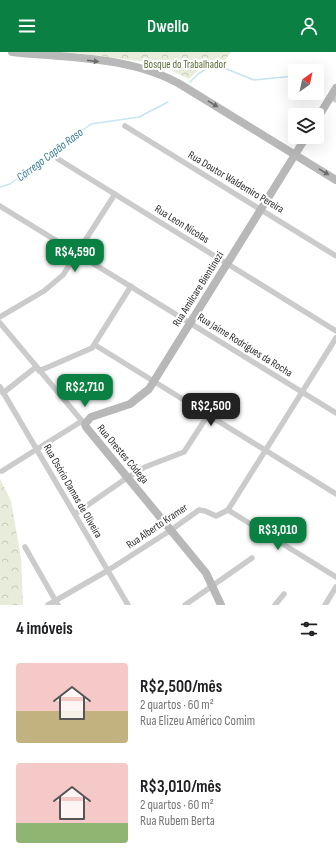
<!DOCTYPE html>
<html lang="pt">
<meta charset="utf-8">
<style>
:root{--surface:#fff;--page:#f6f6f6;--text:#202124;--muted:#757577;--accent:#0b8043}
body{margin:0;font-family:"Sofia Sans Condensed",sans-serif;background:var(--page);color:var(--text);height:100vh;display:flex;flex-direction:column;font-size:15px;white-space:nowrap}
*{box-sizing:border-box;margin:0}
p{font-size:13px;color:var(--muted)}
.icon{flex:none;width:22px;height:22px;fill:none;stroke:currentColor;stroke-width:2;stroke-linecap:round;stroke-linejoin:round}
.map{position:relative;height:553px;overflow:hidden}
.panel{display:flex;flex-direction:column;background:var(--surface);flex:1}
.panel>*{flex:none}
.needle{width:26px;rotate:33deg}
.fabs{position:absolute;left:288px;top:12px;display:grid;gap:8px}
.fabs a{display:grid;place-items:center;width:36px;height:36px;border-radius:4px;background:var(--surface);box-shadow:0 4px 16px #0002;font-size:20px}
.price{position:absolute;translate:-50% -34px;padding:0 9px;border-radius:8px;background:var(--accent);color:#fff;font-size:13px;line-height:26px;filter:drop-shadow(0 1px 2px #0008)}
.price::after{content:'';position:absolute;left:50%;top:24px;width:12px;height:9px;margin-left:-6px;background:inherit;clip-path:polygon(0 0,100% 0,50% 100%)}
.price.active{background:#222;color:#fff}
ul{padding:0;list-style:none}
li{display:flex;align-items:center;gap:12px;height:100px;padding:0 16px}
li span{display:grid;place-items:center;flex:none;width:112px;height:80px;border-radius:4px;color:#555}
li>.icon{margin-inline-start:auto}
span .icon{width:48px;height:48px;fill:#fffc;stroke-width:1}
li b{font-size:17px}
h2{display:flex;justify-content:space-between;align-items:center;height:48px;padding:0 16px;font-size:17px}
header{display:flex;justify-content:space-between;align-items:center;height:52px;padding:0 16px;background:var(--accent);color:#fff;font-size:18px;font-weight:600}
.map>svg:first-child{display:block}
</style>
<header><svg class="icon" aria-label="menu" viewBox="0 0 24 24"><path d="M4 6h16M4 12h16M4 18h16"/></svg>Dwello<svg class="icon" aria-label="person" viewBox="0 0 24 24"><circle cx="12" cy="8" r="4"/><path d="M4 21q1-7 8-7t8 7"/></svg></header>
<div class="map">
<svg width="336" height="553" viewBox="0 0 336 553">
<defs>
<pattern id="forest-crowns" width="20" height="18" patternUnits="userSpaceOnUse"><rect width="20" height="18" fill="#e7edda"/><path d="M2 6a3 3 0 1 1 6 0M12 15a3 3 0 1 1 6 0" fill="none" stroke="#c6ccbb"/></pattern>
</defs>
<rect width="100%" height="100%" fill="#fff"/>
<g fill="url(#forest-crowns)">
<path d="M65 0H231L222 13 213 11 196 20 189 27 156 11Z"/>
<path d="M0 427 11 449 21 506 23 553H0Z"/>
</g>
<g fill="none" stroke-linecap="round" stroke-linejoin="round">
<g stroke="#c5e5ef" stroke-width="1.5">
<path d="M190 30 198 22 214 12 254 28 295 24"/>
<path d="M0 135 10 132 91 72 139 65 168 50"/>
</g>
<g stroke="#cbcbcb" stroke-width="5.5">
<path d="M331 45 336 48"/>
<path d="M125 74 336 204"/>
<path d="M58 107 336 279"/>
<path d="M0 154 336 361"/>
<path d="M0 265 44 239 63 223 115 142"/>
<path d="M0 271 82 369 85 371"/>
<path d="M95 293 336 442"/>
<path d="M39 319 92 296 131 234"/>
<path d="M0 335 128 553"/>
<path d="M3 341 36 315"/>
<path d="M2 419 82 369"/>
<path d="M228 458 336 525"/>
<path d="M75 462 128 425 145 415 184 400 208 363"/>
<path d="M25 495 58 553"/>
<path d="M48 553 107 519 171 478 199 458 205 459 216 464 228 458 336 286"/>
<path d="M185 553 252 506"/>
<path d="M275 553 284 542"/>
<path d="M325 553 336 535"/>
</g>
<g stroke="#b8b8b8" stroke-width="8">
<path d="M12 0C68 6 133 4 183 34L336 128"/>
<path d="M317 67 336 36"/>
<path d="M221 553 206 521 86 375 85 372 91 365 130 352 149 337 306 85"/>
</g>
</g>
<defs><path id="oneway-solid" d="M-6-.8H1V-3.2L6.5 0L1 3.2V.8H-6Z"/></defs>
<g fill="#6c6c6c">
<use href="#oneway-solid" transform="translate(93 9) rotate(7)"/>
<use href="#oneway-solid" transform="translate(213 52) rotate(31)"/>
<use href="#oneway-solid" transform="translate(324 120) rotate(31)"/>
</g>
<g text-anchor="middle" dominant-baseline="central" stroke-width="4" stroke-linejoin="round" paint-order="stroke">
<g font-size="11" fill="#5a6e38" stroke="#fff">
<text x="185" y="12">Bosque do Trabalhador</text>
</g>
<g font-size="11" fill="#2e2e2e" stroke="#fff">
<text transform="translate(236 130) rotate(31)">Rua Doutor Waldemiro Pereira</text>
<text transform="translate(182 172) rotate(32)">Rua Leon Nícolas</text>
<text transform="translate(198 237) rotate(-58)">Rua Amilcare Bientinezi</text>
<text transform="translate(245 293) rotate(32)">Rua Jaime Rodrigues da Rocha</text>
<text transform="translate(123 402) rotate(50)">Rua Orestes Códega</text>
<text transform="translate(73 439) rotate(60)">Rua Osório Damas de Oliveira</text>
<text transform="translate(157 474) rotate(-34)">Rua Alberto Kramer</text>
</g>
<g font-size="12" font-style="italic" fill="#337b91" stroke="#fff">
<text transform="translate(50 103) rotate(-37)">Córrego Capão Raso</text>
</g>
</g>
</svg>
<div class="fabs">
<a><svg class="needle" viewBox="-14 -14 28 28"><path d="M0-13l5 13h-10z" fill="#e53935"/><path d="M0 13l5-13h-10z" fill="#757577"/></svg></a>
<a><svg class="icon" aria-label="layers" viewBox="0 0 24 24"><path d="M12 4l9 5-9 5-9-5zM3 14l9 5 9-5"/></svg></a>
</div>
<b class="price" style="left:75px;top:221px">R$4,590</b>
<b class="price" style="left:85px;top:356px">R$2,710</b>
<b class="price active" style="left:211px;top:375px">R$2,500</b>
<b class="price" style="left:278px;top:499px">R$3,010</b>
</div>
<section class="panel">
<h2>4 imóveis<svg class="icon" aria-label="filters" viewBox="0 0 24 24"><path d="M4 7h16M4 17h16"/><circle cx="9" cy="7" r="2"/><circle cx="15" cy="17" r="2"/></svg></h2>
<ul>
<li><span style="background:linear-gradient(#f6c9c9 60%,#c2b280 0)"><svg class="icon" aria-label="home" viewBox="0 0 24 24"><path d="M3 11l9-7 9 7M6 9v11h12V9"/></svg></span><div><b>R$2,500/mês</b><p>2 quartos · 60 m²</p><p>Rua Elizeu Américo Comim</p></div></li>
<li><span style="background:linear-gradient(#f6c9c9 75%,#8fb573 0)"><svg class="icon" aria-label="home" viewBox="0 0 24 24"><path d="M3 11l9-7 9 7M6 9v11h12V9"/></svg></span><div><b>R$3,010/mês</b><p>2 quartos · 60 m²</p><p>Rua Rubem Berta</p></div></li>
</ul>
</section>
